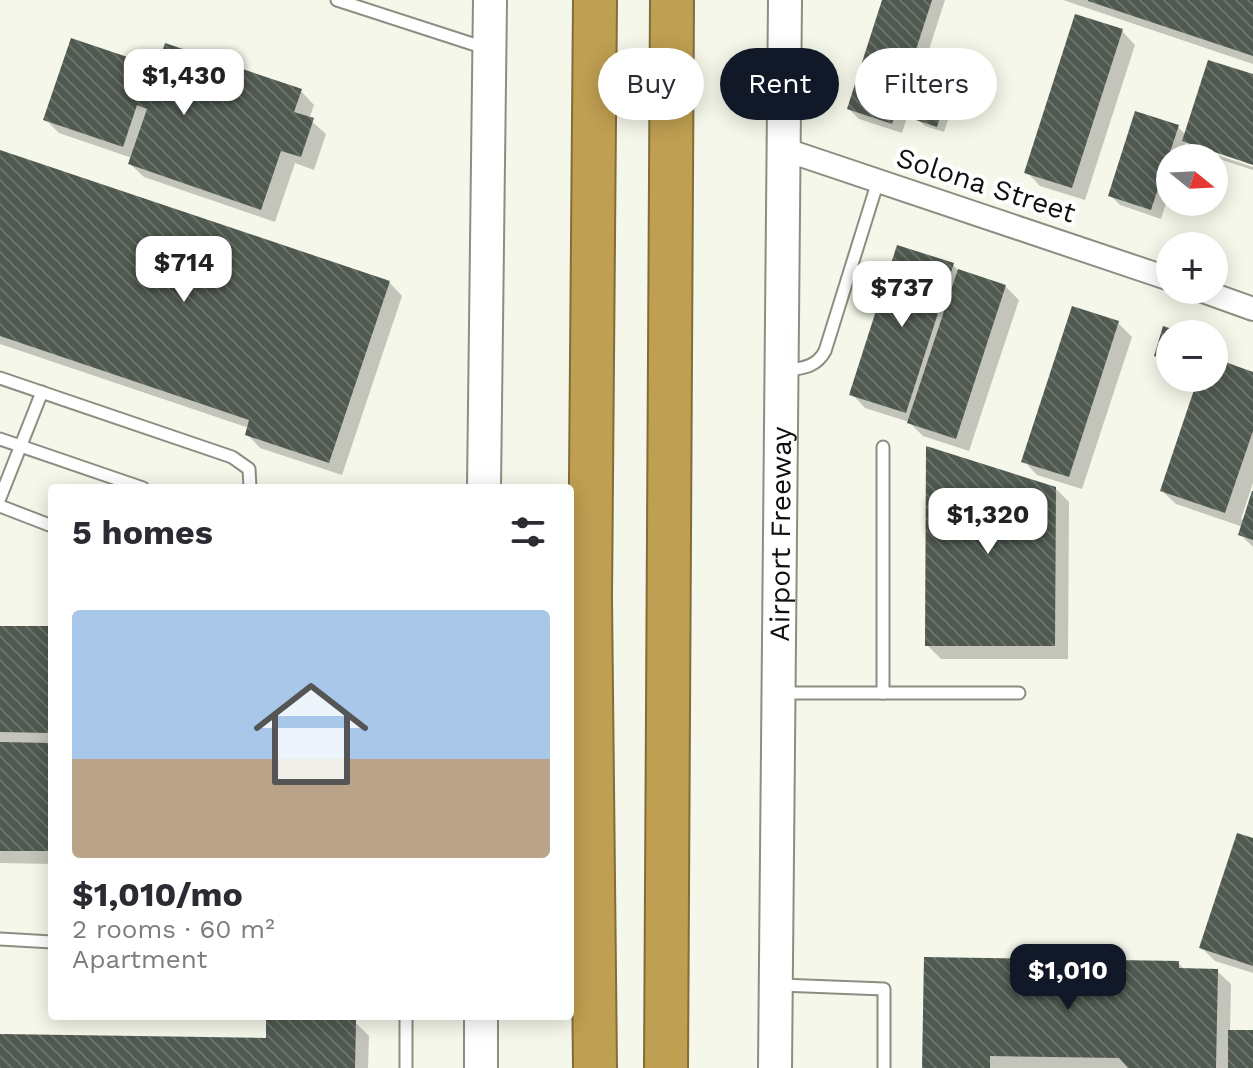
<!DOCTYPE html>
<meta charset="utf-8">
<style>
:root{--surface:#fff;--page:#f7f7f7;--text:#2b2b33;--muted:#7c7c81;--line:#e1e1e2;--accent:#111827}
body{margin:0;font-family:"Work Sans",sans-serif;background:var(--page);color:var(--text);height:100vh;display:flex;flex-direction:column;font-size:30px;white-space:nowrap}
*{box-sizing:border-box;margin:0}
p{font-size:26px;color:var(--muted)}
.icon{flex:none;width:44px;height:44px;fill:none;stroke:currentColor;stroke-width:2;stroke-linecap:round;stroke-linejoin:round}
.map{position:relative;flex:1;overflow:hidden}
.panel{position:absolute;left:48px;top:484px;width:526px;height:536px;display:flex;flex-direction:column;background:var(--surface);border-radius:8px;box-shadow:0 4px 20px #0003}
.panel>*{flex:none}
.banner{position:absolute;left:598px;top:48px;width:534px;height:72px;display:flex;gap:16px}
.needle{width:52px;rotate:108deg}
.tools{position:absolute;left:1156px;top:144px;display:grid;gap:16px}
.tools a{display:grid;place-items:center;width:72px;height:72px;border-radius:50%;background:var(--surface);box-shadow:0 4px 20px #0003;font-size:40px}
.price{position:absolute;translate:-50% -68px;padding:0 18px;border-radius:16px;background:#fff;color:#222;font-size:26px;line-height:52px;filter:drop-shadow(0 2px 4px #0008)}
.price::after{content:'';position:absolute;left:50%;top:48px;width:24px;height:18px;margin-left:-12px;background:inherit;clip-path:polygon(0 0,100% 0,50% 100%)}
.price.on{background:var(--accent);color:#fff}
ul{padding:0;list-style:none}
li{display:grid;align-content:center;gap:16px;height:424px;padding:0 24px}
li+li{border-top:2px solid var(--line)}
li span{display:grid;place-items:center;height:248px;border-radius:8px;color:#555}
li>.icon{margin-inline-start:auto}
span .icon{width:144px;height:144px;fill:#fffc;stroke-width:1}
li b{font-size:34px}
h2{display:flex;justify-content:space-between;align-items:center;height:96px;padding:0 24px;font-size:34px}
.pill{padding:0 28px;border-radius:36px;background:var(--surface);box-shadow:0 4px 20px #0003;font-size:28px;line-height:72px}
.pill.on{background:var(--accent);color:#fff}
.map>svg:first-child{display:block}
</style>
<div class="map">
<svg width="1253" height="1068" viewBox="0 0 1253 1068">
<defs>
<pattern id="building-back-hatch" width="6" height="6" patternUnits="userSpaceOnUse" patternTransform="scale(2)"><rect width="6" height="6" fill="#505950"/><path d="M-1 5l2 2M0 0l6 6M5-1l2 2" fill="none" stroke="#6a716a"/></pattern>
</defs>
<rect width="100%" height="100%" fill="#f4f7e9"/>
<g fill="#0003">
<path d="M884 0H945L902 133 859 119 849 109Z"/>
<path d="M1063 0H1253V64Z"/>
<path d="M1122 31 1135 45 1085 200 1040 186 1027 172Z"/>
<path d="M956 68 963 74 944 132 925 126 918 120Z"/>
<path d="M158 70 301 91 314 105 309 119 326 134 314 170 295 163 275 222 144 177 130 164 132 158 59 133 46 120Z"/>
<path d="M1253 77V163L1193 143V147L1253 167V170L1194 151 1186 143 1181 158H1170V191L1161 219 1120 205 1110 195 1178 127 1186 135Z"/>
<path d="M0 152 389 282 402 296 342 475 260 448 247 434 249 428 0 344Z"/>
<path d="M953 265 959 271 1005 286 1019 300 969 451 923 436 909 422 865 408 852 394Z"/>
<path d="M1118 323 1132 337 1082 489 1037 475 1024 461Z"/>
<path d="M1165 329 1181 334H1170V364L1156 355Z"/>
<path d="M1214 361 1253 374V483L1241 519 1245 521 1253 496V547L1240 534 1243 527 1176 504 1162 491 1200 378H1214Z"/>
<path d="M1055 488 1069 502 1068 659H941L927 645Z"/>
<path d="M0 628H52V864L0 863Z"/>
<path d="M1253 841V973L1215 961 1201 947Z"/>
<path d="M1178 963 1185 970 1217 971 1231 984 1230 1032H1253V1068H924Z"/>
<path d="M355 1022 369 1036 368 1068H0V1036L268 1040Z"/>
</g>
<g fill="url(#building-back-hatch)">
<path d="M882 0H932L892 124 847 109Z"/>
<path d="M1253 0V56L1088 1V0Z"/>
<path d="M1075 14 1123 29 1072 188 1024 173Z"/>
<path d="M71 38 157 67 165 43 302 89 294 112 314 118 301 157 281 151 261 210 128 164 147 109 137 105 123 147 43 120Z"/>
<path d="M936 59 957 66 937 127 916 120Z"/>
<path d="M1208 60 1253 74V165L1182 141Z"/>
<path d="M1135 111 1179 125 1151 210 1108 196Z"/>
<path d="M0 150 390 281 329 463 245 435 249 420 0 336Z"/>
<path d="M897 245 954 263 906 413 849 395Z"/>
<path d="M958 269 1006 285 956 439 907 423Z"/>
<path d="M1072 306 1119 321 1069 477 1021 462Z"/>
<path d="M1163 326 1185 333 1170 334V361L1154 356Z"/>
<path d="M1214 358 1253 372V431L1225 513 1160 491 1198 378H1214Z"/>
<path d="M926 446 1056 487 1055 646H925Z"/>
<path d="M1252 491H1253V540L1238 535Z"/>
<path d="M0 626H52V733L0 732Z"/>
<path d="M0 742 52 743V851H0Z"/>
<path d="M1237 833 1253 838V966L1199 948Z"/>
<path d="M924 957 1179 961V968L1218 969 1216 1068H1128L1119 1058 990 1056V1068H922Z"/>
<path d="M266 1019 356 1020 355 1068H0V1034L266 1038Z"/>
<rect x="1228" y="1030" width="25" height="38"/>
</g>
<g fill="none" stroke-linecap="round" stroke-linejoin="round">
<defs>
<g id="lane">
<path d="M337 0 485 48"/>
<path d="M784 371C801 368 816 368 825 351L878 181"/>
<path d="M0 378 232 457 249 469 250 488"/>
<path d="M0 439 143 488"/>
<path d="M0 498 42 392"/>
<path d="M0 506 52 526"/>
<path d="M779 693H1019"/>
<path d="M883 693V447"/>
<path d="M0 939 52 942"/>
<path d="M780 985 884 989V1068"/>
<path d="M406 1016V1068"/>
</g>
<g id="street">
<path d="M783 149 1170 279"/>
<path d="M1200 290 1253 309"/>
</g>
<g id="secondary">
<path d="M484 488 490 0"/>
<path d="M481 1068V1016"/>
<path id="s1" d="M775 1068 785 0"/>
</g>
<g id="highway">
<path d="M595 1068 590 598 595 0"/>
<path d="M666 1068 672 0"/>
</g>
</defs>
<use href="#lane" stroke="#8c8e82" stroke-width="15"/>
<use href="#street" stroke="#8c8e82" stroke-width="26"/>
<use href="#secondary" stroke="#8c8e82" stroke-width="36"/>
<use href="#highway" stroke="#826d39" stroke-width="46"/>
<use href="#lane" stroke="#fff" stroke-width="11"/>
<use href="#street" stroke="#fff" stroke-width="22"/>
<use href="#secondary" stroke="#fff" stroke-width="32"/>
<use href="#highway" stroke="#bf9f51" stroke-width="42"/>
</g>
<g text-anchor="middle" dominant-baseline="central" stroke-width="8" stroke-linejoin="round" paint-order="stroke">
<g font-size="28" fill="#10110d" stroke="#fff">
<text transform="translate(986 185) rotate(18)">Solona Street</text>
<text stroke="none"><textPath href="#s1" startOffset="534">Airport Freeway</textPath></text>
</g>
</g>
</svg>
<div class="tools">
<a><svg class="needle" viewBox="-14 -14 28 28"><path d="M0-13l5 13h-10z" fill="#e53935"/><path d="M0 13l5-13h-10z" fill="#7c7c81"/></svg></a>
<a>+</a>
<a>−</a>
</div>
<b class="price" style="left:184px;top:117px">$1,430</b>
<b class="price" style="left:184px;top:304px">$714</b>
<b class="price" style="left:902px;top:329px">$737</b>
<b class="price" style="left:988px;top:556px">$1,320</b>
<b class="price on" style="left:1068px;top:1012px">$1,010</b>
<div class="banner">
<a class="pill">Buy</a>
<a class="pill on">Rent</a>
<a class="pill">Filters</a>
</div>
<section class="panel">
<h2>5 homes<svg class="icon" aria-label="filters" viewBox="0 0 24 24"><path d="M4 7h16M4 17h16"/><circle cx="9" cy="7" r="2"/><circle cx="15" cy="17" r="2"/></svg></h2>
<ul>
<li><span style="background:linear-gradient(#a9c7e8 60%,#b9a48a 0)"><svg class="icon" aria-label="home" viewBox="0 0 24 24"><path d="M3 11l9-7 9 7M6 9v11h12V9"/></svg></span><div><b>$1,010/mo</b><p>2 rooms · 60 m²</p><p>Apartment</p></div></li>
</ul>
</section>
</div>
